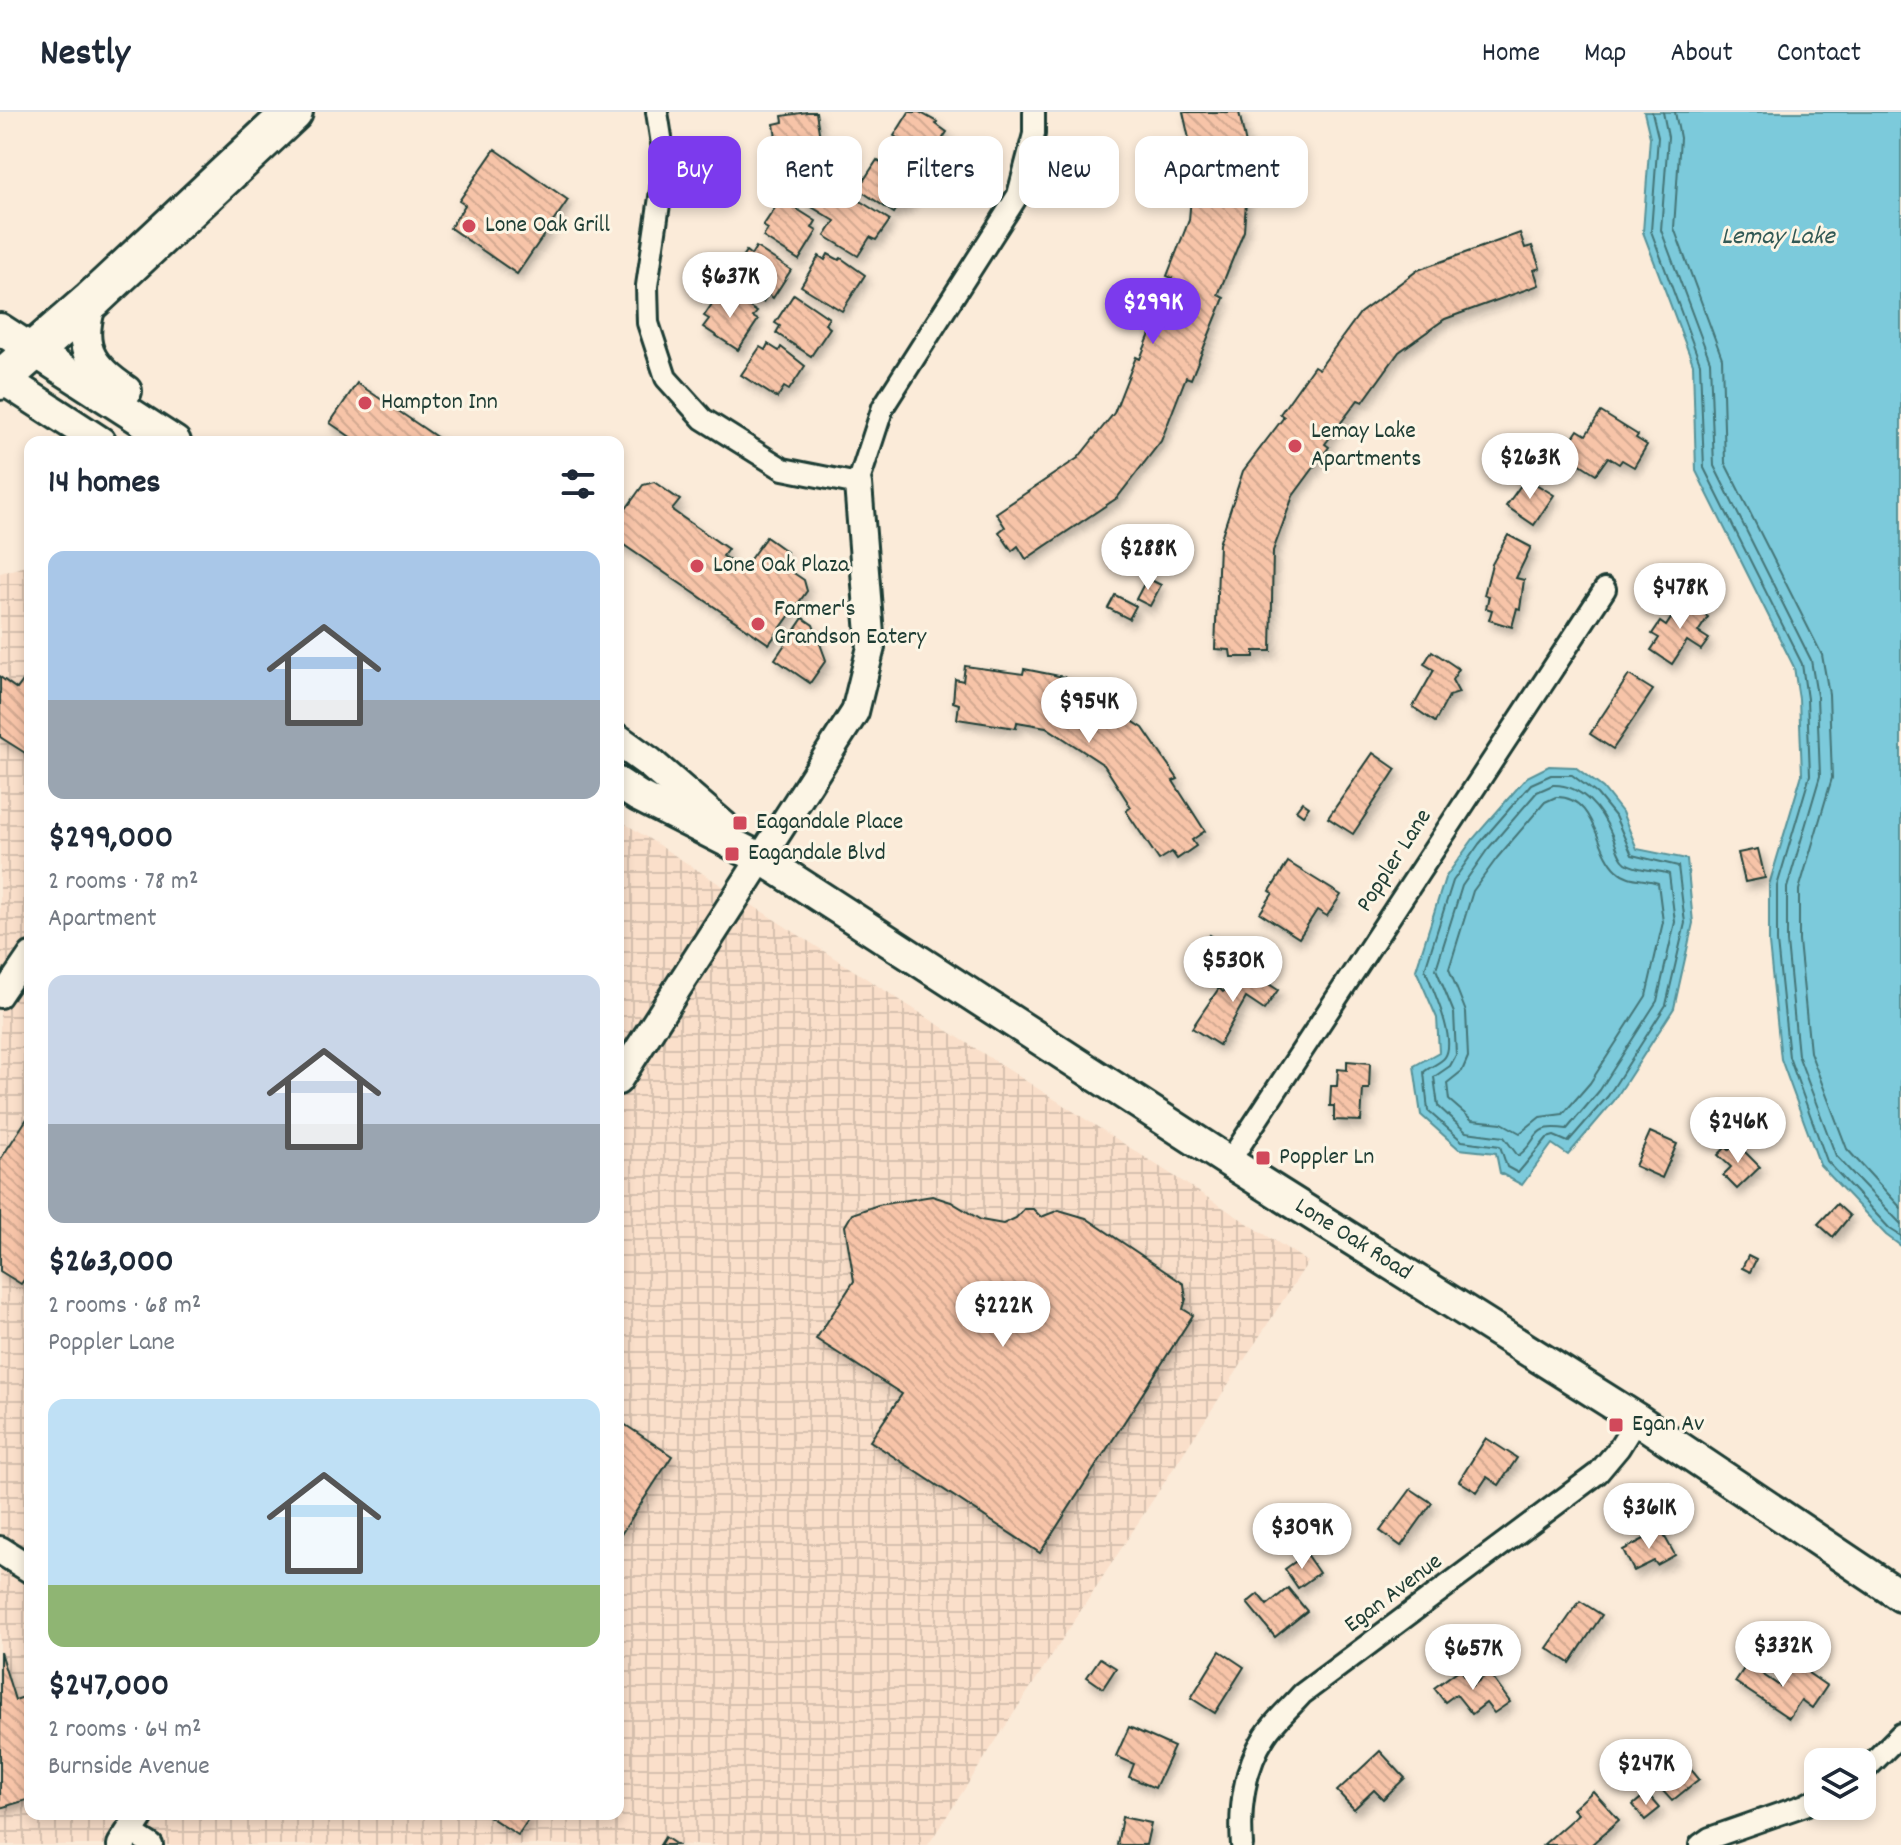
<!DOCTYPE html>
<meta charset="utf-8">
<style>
:root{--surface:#fff;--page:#f2f2f3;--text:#1f2937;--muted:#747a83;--line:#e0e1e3;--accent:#7c3aed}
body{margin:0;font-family:Dekko,sans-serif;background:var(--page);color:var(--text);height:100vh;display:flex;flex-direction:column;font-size:30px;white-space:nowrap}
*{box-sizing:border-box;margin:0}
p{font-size:26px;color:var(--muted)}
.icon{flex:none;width:44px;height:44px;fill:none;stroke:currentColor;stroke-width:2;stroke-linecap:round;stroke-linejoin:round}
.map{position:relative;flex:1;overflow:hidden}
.side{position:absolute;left:24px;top:324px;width:600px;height:1384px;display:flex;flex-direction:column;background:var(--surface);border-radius:16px;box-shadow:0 4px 12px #0003}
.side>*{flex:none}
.top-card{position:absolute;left:648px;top:24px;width:760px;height:72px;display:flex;gap:16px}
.tools{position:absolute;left:1804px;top:1636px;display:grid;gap:16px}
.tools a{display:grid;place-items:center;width:72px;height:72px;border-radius:16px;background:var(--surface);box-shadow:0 4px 12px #0003;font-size:40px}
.price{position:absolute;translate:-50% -68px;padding:0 18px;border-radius:28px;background:#fff;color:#222;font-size:26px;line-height:52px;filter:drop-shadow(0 2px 4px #0008)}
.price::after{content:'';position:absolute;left:50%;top:48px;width:24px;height:18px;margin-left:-12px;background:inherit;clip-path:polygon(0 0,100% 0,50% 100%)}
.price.selected{background:var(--accent);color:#fff}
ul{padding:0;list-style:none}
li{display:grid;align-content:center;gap:16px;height:424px;padding:0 24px}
li span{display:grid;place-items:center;height:248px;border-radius:16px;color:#555}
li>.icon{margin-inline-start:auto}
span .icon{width:144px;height:144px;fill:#fffc;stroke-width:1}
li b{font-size:34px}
h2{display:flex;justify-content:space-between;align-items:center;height:96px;padding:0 24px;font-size:34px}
.tag{padding:0 28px;border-radius:16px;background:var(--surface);box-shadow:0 4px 12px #0003;font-size:28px;line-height:72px}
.tag.selected{background:var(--accent);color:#fff}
header{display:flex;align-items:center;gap:48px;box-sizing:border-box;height:112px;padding:0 40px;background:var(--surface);border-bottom:2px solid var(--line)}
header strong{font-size:38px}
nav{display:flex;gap:44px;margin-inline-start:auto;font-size:28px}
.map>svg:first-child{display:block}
</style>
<header>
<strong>Nestly</strong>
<nav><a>Home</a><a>Map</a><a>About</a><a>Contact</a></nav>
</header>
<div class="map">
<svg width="1901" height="1733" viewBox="0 0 1901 1733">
<defs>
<pattern id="industrial-grid" width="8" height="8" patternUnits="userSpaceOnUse" patternTransform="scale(2)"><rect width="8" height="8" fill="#fadfca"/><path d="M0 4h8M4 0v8" fill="none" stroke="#d6c0ae"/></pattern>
<pattern id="building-back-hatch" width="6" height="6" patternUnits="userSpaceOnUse" patternTransform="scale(2)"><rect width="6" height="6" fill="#f7c4a8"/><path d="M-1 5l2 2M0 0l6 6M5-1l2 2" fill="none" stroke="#d3a991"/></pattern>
<filter id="shadow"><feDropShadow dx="3.5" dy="6" stdDeviation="4" flood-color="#0004"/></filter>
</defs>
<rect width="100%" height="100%" fill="#fbebd9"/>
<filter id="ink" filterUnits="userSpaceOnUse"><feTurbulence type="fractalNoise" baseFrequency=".0125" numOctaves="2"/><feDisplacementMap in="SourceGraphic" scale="16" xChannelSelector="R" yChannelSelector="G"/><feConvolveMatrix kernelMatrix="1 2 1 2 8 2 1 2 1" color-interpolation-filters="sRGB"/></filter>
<g filter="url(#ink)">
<path fill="url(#industrial-grid)" d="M30 453V1702H618V707L1308 1150 928 1733H0V461Z"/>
<g fill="#7ccadb" stroke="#579298" stroke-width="2">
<path d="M1644 0H1901V1134L1886 1123 1820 1053 1781 947 1769 831V773L1802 662 1799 587 1794 555 1696 359 1693 252 1643 120 1650 25Z"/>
<path d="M1549 654 1575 655 1603 676 1622 700 1637 737 1687 747 1693 811 1674 896 1614 989 1568 1043 1552 1032 1522 1073 1500 1061 1496 1041 1459 1037 1421 1003 1414 954 1439 940 1437 906 1416 858 1445 766 1473 727 1527 665Z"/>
</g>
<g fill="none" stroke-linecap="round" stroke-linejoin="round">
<g stroke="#447577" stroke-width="2">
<path d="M1652 0 1658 25 1651 119 1700 251 1704 356 1802 552 1807 587 1810 663 1777 774V830L1789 945 1827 1049 1890 1117 1901 1124"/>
<path d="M1663 0 1668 25 1661 118 1710 249 1714 354 1811 548 1817 584 1820 664 1787 776V830L1798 943 1836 1044 1901 1112"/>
<path d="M1675 0 1680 26 1674 116 1722 246 1725 351 1822 543 1829 582 1832 666 1799 778V829L1810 940 1847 1037 1901 1096"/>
<path d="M1551 663H1572L1597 682 1615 704 1632 743 1678 754 1685 811 1666 893 1608 984 1568 1030 1554 1024 1547 1026 1518 1061 1507 1055 1500 1034 1462 1029 1428 999 1424 960C1429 955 1441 951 1445 945 1457 927 1432 876 1425 857L1453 769 1479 732 1531 672Z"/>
<path d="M1553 673C1581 672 1602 698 1612 723 1616 732 1618 745 1626 751 1637 759 1657 757 1669 762L1675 810 1657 889 1600 978 1567 1017C1528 1012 1542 1027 1518 1044L1504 1025 1466 1020 1438 994 1434 965 1450 954 1456 943 1454 901 1436 857 1462 774 1487 738 1537 680Z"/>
<path d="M1556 685C1596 684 1595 738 1617 758 1628 769 1645 766 1658 771L1663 810 1646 884 1590 971 1563 1002 1540 1005 1520 1021 1502 1011 1472 1008 1449 988 1447 971 1462 959 1468 945 1466 900 1449 857 1473 779 1497 746 1545 690Z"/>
</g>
</g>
<g fill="url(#building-back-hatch)" stroke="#1f3d34" stroke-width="2" filter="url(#shadow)">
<path d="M807 0H816L822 40 817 41 818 49 780 55 774 12 783 10 782 4Z"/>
<path d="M909 0H919L937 10 936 12 947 20 943 26 949 30 930 58 894 34 899 27 894 24Z"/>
<path d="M1183 0H1239L1249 46 1244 119 1218 183 1224 186 1191 267 1186 265 1161 329 1117 386 1026 447 1018 434 1012 439 999 420 1005 415 996 401 1078 346 1114 301 1136 245 1140 247 1172 166 1167 164 1189 108 1194 49Z"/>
<path d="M495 37 568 88 517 162 450 116 465 93 459 89Z"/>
<path d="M886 45 897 53 899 50 923 68 904 96 899 93 894 101 858 77 877 48 882 52Z"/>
<path d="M832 63 842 69 844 79 890 108 876 128 870 125 858 144 825 124 835 109 805 91 808 87 801 82 811 67 818 72 822 66Z"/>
<path d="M781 87 816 109 812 116 817 119 799 148 763 125 768 117 763 114Z"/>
<path d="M1520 121 1525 136 1532 134 1540 156 1534 158 1539 173 1445 207 1399 240 1363 290 1358 288 1325 332 1329 335 1293 384 1273 439 1271 539H1254V545H1231L1230 538 1215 537 1219 432 1243 359 1284 305 1280 302 1314 254 1319 257 1360 201 1418 158Z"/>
<path d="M756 135 791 158 773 186 768 182 763 190 727 167 746 139 751 143Z"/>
<path d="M828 142 839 148 841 146 865 163 842 199 801 174 819 144 825 148Z"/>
<path d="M722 177 757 200 753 205 758 208 738 238 703 215 709 207 704 204Z"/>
<path d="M794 182 829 206 825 212 830 216 811 244 776 221 780 214 775 211Z"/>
<path d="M768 232 779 239 781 235 805 254 789 278 784 275 777 286 741 263 760 235 765 238Z"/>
<path d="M357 271 444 330H358L330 311Z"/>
<path d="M1601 300 1638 323 1636 326 1647 333 1634 355 1622 348 1619 352 1608 345 1596 362 1563 341 1578 318 1586 323Z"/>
<path d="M1526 366 1554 383 1534 413 1506 394Z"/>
<path d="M654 370 680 388 672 398 728 437 723 444 743 457 766 425 787 440 779 451 804 468 807 479 769 532 618 429V408L643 373Z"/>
<path d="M1508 423 1531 435 1516 466 1524 468 1520 497 1517 496 1512 515 1489 508 1492 498 1486 496 1489 484 1484 483 1492 452Z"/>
<path d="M1147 466 1161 473 1150 494 1136 487Z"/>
<path d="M1683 481 1690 486 1687 491 1708 505 1698 520 1709 527 1701 538 1687 529 1672 552 1651 538 1659 526 1652 522 1660 510 1666 514 1672 505 1668 503Z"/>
<path d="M1115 483 1136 494 1129 507 1108 496Z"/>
<path d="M803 506 813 513 826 548 810 571 775 547Z"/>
<path d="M1432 539 1459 557 1452 568 1459 581 1449 584 1435 610 1413 595 1434 558 1424 552Z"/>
<path d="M965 554 1023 562 1024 557 1064 565 1143 616 1178 667 1173 669 1205 719 1192 728 1196 734 1177 747 1172 740 1159 748 1126 699 1131 695 1104 653 1046 615 1017 610 1016 616 957 607 959 592 953 590 955 567 963 569Z"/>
<path d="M30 559V644L0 625V565L17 577Z"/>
<path d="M1629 563 1653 578 1613 637 1590 622Z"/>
<path d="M1373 641 1396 657 1353 722 1328 706Z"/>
<path d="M1302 690 1309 695 1303 703 1296 698Z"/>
<path d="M1758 737 1765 766 1745 770 1738 741Z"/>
<path d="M1288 750 1341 783 1327 804 1317 798 1299 826 1260 801 1273 781 1270 779Z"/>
<path d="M1210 823 1218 828 1210 840 1203 835Z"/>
<path d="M1242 827 1256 835 1250 845 1236 837Z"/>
<path d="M1240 853 1278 878 1264 898 1246 886 1219 933 1192 916 1219 876 1223 880 1230 874 1227 873Z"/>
<path d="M1347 949 1370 951 1369 977H1363L1361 1009 1334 1008V994H1330L1331 974H1337L1338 957 1347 958Z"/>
<path d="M30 1002V1159L21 1172 0 1159V1048Z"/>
<path d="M1650 1020 1677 1032 1662 1066 1635 1054Z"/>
<path d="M1736 1031 1760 1055 1737 1077 1723 1063 1731 1055 1718 1043 1726 1035 1729 1038Z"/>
<path d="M932 1084 951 1090 981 1108 1003 1112 1016 1106 1024 1097H1033L1041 1105 1059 1098 1086 1106 1184 1172 1186 1187 1183 1197 1193 1203 1040 1441 870 1329 902 1282 816 1227 854 1169 845 1114 852 1102 878 1093Z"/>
<path d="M1837 1092 1850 1104 1833 1125 1818 1112Z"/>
<path d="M1748 1144 1756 1148 1750 1160 1742 1156Z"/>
<path d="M618 1308 672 1344 618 1427Z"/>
<path d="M1486 1326 1517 1346 1499 1373 1487 1365 1477 1380 1459 1369Z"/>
<path d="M1411 1377 1432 1391 1401 1434 1380 1419Z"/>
<path d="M1661 1418 1675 1443 1657 1453 1654 1449 1634 1459 1623 1438Z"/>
<path d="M1306 1442 1319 1461 1298 1476 1285 1457Z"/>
<path d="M1288 1476 1307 1499 1275 1525 1247 1491 1258 1482 1267 1493Z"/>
<path d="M1580 1489 1602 1503 1570 1551 1547 1536Z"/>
<path d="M1220 1539 1244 1555 1215 1601 1191 1586Z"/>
<path d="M0 1540 15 1588 30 1583V1687L0 1696Z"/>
<path d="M1100 1546 1116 1556 1103 1576 1087 1565Z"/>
<path d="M1747 1552 1780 1574 1795 1552 1827 1574 1812 1596 1801 1588 1789 1606 1735 1570Z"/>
<path d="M1460 1557 1472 1574 1489 1561 1510 1590 1494 1601 1486 1591 1472 1602 1456 1582 1445 1590 1434 1576Z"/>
<path d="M1129 1615 1174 1635 1155 1676 1129 1665 1134 1652 1116 1644Z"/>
<path d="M1380 1639 1405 1666 1383 1687 1374 1678 1354 1697 1337 1679Z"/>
<path d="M1680 1644 1699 1667 1672 1689 1652 1667Z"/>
<path d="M1593 1679 1619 1708 1591 1733H1543L1578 1702 1573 1697Z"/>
<path d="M1647 1681 1660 1696 1645 1708 1633 1693Z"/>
<path d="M485 1702H532L518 1723Z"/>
<path d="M1122 1705 1151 1711 1146 1733H1117Z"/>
<path d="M665 1725 677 1733H660Z"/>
</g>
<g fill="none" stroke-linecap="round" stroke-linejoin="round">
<defs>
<g id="minor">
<path d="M657 0 665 51 647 174 648 211 666 266 703 307 783 357 858 372 883 295 1018 83 1034 22V0"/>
<path d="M0 885 30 841"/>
<path d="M1229 1050 1605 477"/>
<path d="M1862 1661 1901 1622"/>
<path d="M130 1719 152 1733"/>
<path d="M1242 1733C1239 1697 1244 1656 1265 1624 1274 1609 1290 1596 1302 1582L1598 1361 1619 1336 1637 1307"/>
<path d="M1700 1733 1710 1726 1805 1693 1818 1686"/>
</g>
<g id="tertiary">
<path d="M618 969 855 600 871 535 858 372"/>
<path d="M0 1438 30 1457"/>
<path d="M121 1733 141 1702"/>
</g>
<g id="secondary">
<path d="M92 188C76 233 88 254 126 279"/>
<path d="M0 217 175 330"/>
<path d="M0 265 100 330"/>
<path d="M618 628 650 651 724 715"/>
<path id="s1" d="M618 671 638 684 762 747 1237 1055 1637 1307 1901 1484"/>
</g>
<path id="motorway" d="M0 268 92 188 293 0"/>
</defs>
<use href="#minor" stroke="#1f3d34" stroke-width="26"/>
<use href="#tertiary" stroke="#1f3d34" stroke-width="32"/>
<use href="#secondary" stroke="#1f3d34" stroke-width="36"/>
<use href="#motorway" stroke="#1f3d34" stroke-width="44"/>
<use href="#minor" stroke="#fcf5e5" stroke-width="20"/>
<use href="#tertiary" stroke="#fcf5e5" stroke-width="26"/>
<use href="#secondary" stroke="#fcf5e5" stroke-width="30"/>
<use href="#motorway" stroke="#fcf5e5" stroke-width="38"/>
</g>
</g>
<g fill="#d1495b" stroke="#fcf5e5" stroke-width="3">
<circle cx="469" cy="114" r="8"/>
<circle cx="365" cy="291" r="8"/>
<circle cx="1295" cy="334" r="8"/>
<circle cx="697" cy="454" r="8"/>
<circle cx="758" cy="512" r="8"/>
<rect x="732" y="703" width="16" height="16" rx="4"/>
<rect x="724" y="734" width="16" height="16" rx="4"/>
<rect x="1255" y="1038" width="16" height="16" rx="4"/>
<rect x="1608" y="1305" width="16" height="16" rx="4"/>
</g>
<g text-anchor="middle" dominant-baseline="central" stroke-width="6" stroke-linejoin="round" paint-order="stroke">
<g font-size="24" fill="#1f3d34" stroke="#fcf5e5" text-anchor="start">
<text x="485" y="114">Lone Oak Grill</text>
<text x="381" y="291">Hampton Inn</text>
<text x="1311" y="320">Lemay Lake<tspan x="1311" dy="28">Apartments</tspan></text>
<text x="713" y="454">Lone Oak Plaza</text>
<text x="774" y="498">Farmer's<tspan x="774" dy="28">Grandson Eatery</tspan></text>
<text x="756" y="711">Eagandale Place</text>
<text x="748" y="742">Eagandale Blvd</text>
<text x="1279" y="1046">Poppler Ln</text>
<text x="1632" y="1313">Egan Av</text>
</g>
<g font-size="24" fill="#1f3d34" stroke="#fcf5e5">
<text transform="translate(1395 749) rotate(-57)">Poppler Lane</text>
<text stroke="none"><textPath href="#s1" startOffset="866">Lone Oak Road</textPath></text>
<text transform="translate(1394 1482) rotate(-37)">Egan Avenue</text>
</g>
<g font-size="26" font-style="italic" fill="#325955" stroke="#fcf5e5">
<text x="1778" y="125">Lemay Lake</text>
</g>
</g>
</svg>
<div class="tools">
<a><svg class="icon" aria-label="layers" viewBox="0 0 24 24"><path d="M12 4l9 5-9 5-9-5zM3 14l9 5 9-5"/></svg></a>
</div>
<b class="price" style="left:730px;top:208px">$637K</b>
<b class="price selected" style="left:1153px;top:234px">$299K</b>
<b class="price" style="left:1530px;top:389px">$263K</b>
<b class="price" style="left:1148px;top:480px">$288K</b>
<b class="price" style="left:1680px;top:519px">$478K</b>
<b class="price" style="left:1089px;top:633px">$954K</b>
<b class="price" style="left:1233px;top:892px">$530K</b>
<b class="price" style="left:1738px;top:1053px">$246K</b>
<b class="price" style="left:1003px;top:1237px">$222K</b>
<b class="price" style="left:1649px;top:1439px">$361K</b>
<b class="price" style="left:1302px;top:1459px">$309K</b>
<b class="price" style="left:1783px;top:1577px">$332K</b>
<b class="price" style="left:1473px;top:1580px">$657K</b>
<b class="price" style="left:1646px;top:1695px">$247K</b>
<div class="top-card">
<a class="tag selected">Buy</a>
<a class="tag">Rent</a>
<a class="tag">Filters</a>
<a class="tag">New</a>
<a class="tag">Apartment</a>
</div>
<section class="side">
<h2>14 homes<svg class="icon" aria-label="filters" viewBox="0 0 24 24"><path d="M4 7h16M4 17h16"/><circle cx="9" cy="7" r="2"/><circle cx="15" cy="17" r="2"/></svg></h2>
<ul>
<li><span style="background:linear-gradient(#a9c7e8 60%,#9aa5b1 0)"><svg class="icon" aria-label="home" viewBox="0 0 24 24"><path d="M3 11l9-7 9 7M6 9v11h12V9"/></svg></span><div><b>$299,000</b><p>2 rooms · 78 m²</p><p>Apartment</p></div></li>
<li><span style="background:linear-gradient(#c9d6e8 60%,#9aa5b1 0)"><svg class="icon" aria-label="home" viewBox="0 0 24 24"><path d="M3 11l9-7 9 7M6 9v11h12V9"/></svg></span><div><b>$263,000</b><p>2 rooms · 68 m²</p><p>Poppler Lane</p></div></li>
<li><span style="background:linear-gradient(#bfe0f5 75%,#8fb573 0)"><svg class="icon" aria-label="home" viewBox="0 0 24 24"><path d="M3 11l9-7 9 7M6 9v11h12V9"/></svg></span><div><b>$247,000</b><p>2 rooms · 64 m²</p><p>Burnside Avenue</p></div></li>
</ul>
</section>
</div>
